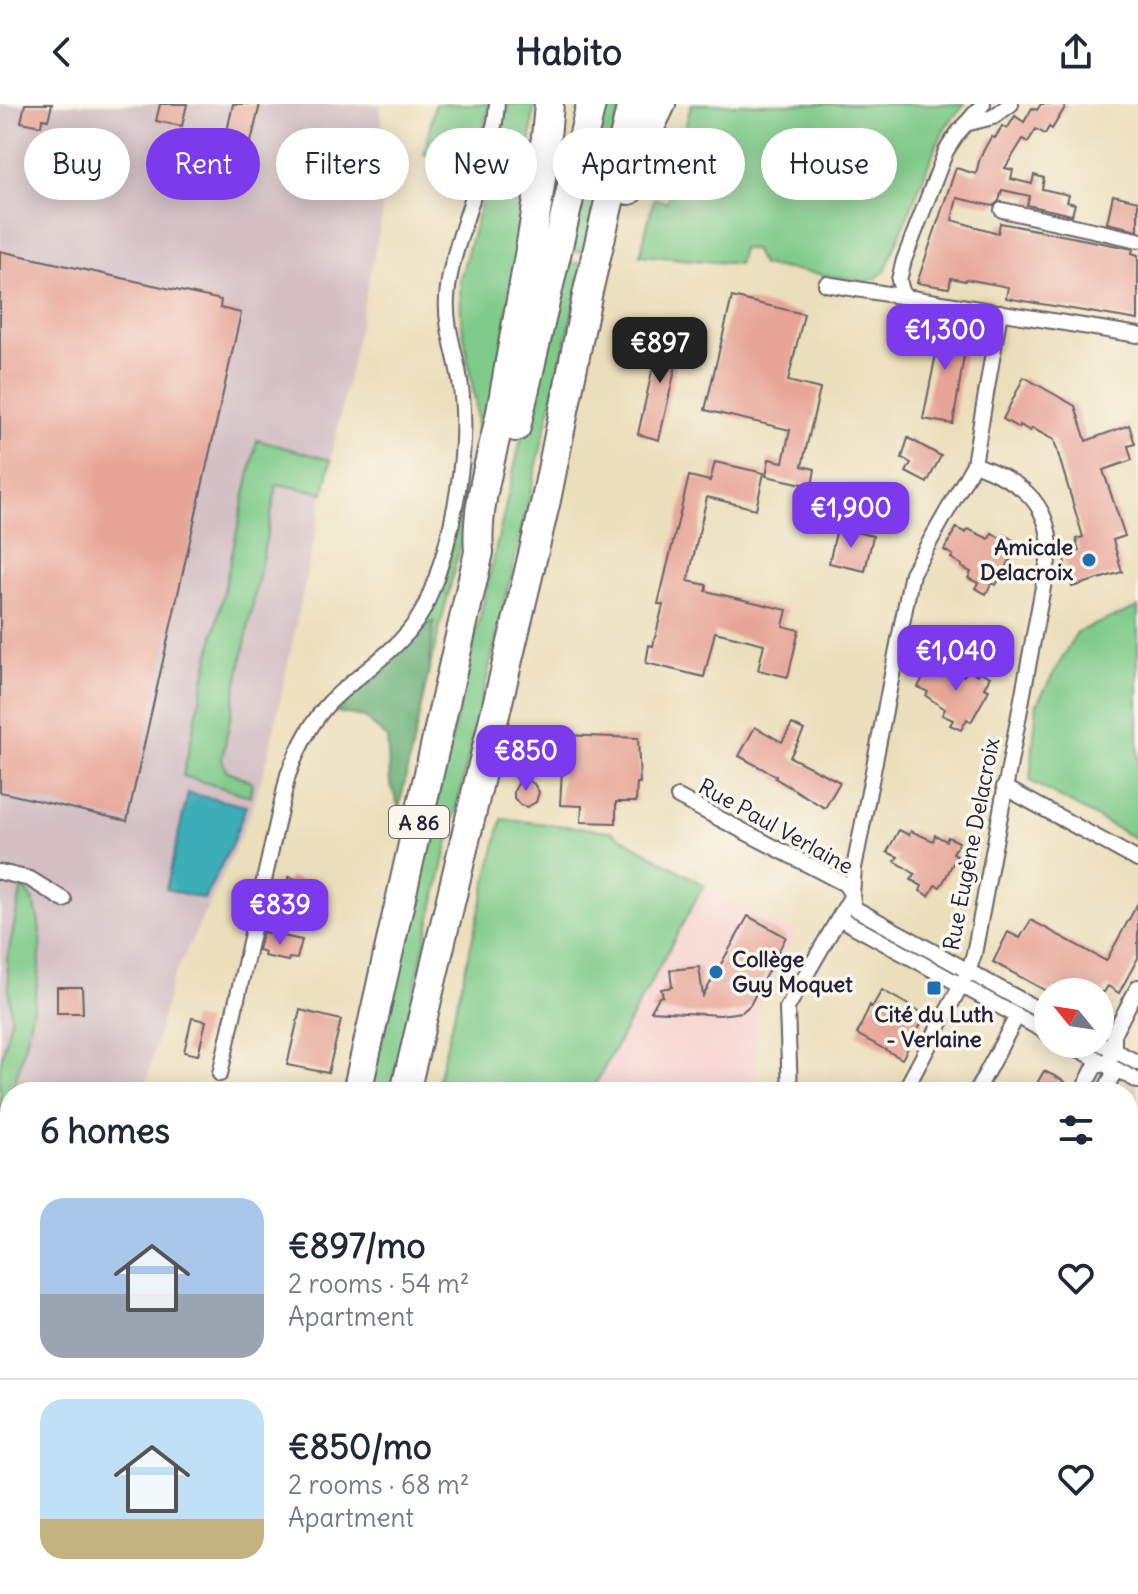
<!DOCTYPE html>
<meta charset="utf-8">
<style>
:root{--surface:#fff;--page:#f6f6f7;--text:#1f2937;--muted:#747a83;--line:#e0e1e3;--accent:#7c3aed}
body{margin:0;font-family:Delius,sans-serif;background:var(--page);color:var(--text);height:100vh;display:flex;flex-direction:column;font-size:30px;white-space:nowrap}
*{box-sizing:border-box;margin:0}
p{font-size:26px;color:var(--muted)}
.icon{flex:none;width:44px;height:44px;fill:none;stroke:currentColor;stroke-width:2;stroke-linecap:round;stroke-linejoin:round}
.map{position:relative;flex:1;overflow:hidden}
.panel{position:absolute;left:0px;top:978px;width:1138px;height:512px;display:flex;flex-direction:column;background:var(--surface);border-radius:32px 32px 0 0;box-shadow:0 4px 20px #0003}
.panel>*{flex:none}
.banner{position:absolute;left:24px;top:24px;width:1090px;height:72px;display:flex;gap:16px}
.needle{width:52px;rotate:300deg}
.buttons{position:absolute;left:1034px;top:874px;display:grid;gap:16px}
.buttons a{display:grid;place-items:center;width:80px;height:80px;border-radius:50%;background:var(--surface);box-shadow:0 4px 20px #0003;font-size:40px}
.price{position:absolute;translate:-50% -68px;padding:0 18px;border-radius:16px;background:var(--accent);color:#fff;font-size:26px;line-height:52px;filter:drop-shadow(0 2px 4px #0008)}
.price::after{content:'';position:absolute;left:50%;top:48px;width:24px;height:18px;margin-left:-12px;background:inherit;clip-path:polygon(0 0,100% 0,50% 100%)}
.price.current{background:#222;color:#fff}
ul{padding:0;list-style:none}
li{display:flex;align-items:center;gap:24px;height:200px;padding:0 40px}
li+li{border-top:2px solid var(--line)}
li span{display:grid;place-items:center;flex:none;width:224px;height:160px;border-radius:24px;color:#555}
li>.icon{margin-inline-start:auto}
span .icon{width:96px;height:96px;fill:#fffc;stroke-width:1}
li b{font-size:34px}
h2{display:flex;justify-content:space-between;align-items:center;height:96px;padding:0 40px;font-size:34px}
.chip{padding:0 28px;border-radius:36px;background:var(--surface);box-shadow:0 4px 20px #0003;font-size:28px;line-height:72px}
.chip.current{background:var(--accent);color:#fff}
header{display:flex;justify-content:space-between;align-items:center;height:104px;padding:0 40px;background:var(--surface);font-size:36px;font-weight:700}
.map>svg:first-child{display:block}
</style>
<header><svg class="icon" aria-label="back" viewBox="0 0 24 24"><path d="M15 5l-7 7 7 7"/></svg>Habito<svg class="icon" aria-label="share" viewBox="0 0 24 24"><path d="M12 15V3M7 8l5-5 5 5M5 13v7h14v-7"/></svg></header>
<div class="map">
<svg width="1138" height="1490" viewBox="0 0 1138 1490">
<rect width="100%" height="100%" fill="#fbf7ec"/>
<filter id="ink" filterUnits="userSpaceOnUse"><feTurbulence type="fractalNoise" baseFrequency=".0125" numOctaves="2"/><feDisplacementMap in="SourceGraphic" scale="16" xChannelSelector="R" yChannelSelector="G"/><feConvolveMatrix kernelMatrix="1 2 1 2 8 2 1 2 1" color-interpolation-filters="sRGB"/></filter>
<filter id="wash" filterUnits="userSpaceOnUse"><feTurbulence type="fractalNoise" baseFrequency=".006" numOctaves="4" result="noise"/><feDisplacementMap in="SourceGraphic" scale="32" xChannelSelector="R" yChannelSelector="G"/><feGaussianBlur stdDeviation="1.8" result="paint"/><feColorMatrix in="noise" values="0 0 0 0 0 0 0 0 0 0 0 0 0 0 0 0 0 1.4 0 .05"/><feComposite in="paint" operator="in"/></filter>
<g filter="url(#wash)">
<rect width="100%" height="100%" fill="#ebdeba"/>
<g fill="#f7d0cd">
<path d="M704 781 797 831 756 905 755 988H591Z"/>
<path d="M474 1480H691L686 1490H485Z"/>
</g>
<path fill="#d2bec3" d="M0 0H380L384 32 382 113 268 654 251 707 226 765 171 879 144 988H10V1480H26L24 1490H0Z"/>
<g fill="#7fcb89" stroke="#507662" stroke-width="2">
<path d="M435 0H490L472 66 424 50Z"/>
<path d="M509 0H534L526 93 488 330 428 571 433 518 419 525 443 480 477 330 476 302 461 215 460 175Z"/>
<path d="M601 0H621L586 148 565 147Z"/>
<path d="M691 0H965L946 22 937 40 885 167 875 175 863 177 762 161 753 146 742 144 738 160 640 151 654 94 667 98Z"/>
<path d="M562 158 584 160 390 988H370Z"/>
<path d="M257 336 331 356 324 389 277 380 222 655 226 666 252 678 250 692 183 672Z"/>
<path d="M1138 503V736L1030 677 1037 599 1077 528Z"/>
<path d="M502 715 610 727 704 781 591 988H435Z"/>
<path d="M22 782C63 820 24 939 13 988H10V1001L0 1044V961L11 914 7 856Z"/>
<path d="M1128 1447 1136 1490H985L977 1486 974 1490H899L904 1480H1128Z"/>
</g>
<g fill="#67af75" stroke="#446858" stroke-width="2">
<path d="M434 517 428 571 399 704 390 679 387 634 363 613 336 608 380 569 419 525Z"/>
<path d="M315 1480H359L358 1490H313Z"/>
</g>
<path fill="#3dadb8" stroke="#30687a" stroke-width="2" d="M188 689 246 702 232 740 204 795 166 785Z"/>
<g id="blocks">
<g fill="#e6a596">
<path d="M25 0H52L48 16 42 15 41 22 21 18Z"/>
<path d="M160 0H187L182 22 156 17Z"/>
<path d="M233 0H260L251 38 226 32Z"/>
<path d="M1041 0H1067L1052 25 1049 23 1045 30 1036 25 1028 38 1023 35 1005 64 1013 66 1011 75 1032 80 1034 71 1044 74 1042 85 1069 91 1067 98 1075 100 1072 111 1027 101 1030 92 1002 86 999 97 993 102 957 94 952 116 998 129 1000 119 1133 145 1132 149 1138 151V216L1006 194 1008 183 966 175 965 177 951 174 949 184 917 179 956 64 976 70 980 53 991 33 995 34 1002 22 1007 25 1015 12 1024 18 1032 4 1037 6Z"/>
<path d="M1113 91 1138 97V126L1107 119Z"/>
<path d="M0 147 221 196 220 204 241 209 127 717 0 688Z"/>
<path d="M732 193 804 210 788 277 820 285 802 362 815 365 812 382 766 372 769 355 783 358 790 326 705 306Z"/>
<path d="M928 221 968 227 953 320 923 315 936 250 924 248Z"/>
<path d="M660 230 682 235 659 336 638 330 655 254 647 242 659 235Z"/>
<path d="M1024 273 1075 302 1086 337 1129 321 1135 340 1128 342 1132 356 1103 366 1125 432 1113 436 1122 468 1072 483 1063 452 1079 447 1076 435 1083 433 1054 336 1032 324 1030 327 1020 321 1019 324 1003 315Z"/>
<path d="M908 334 941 352 927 379 906 368 911 359 902 354Z"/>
<path d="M715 358 764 369 756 405 707 393 688 477 707 481 706 487 787 506 783 522 799 526 788 573 758 566 764 540 715 528 704 573 646 559 649 541 653 542 663 501 658 500 689 372 710 377Z"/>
<path d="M837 424 873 432 865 467 829 459Z"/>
<path d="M956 424 966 429 968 425 989 435 992 429 1002 435 1005 431 1015 437 1009 448 1013 451 996 481 992 479 986 490 975 484 978 479 968 474 971 468 961 463 962 461 951 454 953 451 944 446Z"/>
<path d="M1001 532 1012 535 1010 546 998 544Z"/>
<path d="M930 561 940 566 942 562 964 572 967 566 977 571 979 567 990 573 984 584 989 586 971 618 967 615 961 626 950 621 953 616 942 611 945 605 926 592 928 588 918 583Z"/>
<path d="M792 620 804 626 790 653 840 678 825 704 775 674 776 672 739 652 755 623 782 638Z"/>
<path d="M564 631 638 634 640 679H637L636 698H616V719L581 718 582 702 560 701Z"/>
<path d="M522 672 534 680 539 688 536 698 527 703 520 701 514 694V687Z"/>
<path d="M899 726 909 731 911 727 933 737 935 731 946 737 948 733 959 738 953 749 957 751 945 775 940 783 935 781 929 792 920 787 922 782 911 776 915 770 895 757 898 753 887 748Z"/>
<path d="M289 773 305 777 300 794 305 795 301 811 291 809 292 803 287 802 291 786 286 785Z"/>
<path d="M1138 799V854L1119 889 1108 882 1104 888H1048L993 858 1008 828 1020 834 1031 816 1106 857Z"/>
<path d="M748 812 786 833 750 901 742 908 720 911 651 907 659 893 663 892 661 885 672 883 670 866 699 863 703 892Z"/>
<path d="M263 828 302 836 297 855 289 854 288 857 264 852 265 848 258 846Z"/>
<path d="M57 883H82L83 909H57Z"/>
<path d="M882 886 926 911 902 955 857 930 870 901 872 903Z"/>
<path d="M300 906 341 916 328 969 287 961Z"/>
<path d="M192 914 206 917 198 951 184 948Z"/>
<path d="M1044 967 1063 976 1065 978 1059 988H1032Z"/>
</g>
</g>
</g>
<g filter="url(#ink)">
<use href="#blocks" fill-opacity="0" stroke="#686467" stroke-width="2"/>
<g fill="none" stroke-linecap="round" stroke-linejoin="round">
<defs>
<g id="minor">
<path d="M965 20 993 13 1011 0"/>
<path d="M1002 106 1138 136"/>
<path d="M826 180 1138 231"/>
<path d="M903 191 899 176 904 156 946 47 957 30 983 0"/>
<path d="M1004 683 1138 756"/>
<path d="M678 693 845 780 852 791 854 804 1048 911"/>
<path d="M0 768 30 775 64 796"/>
<path d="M839 814 1048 929"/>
<path d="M1100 939 1138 959"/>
<path d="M1069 940 1138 977"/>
<path d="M220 970 288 671C298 644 310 619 330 598 362 566 409 541 427 498 453 436 471 344 460 277 456 249 445 223 447 194 449 163 460 134 469 105 478 76 487 47 495 18L497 0"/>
<path d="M790 988 787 904 852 791 854 764 912 469 974 360 1000 208"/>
<path d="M904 988 968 868 974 850 1050 446C1049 395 1017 376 974 360"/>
<path d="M976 988 1017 912"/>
<path d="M1082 988 1095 962 1107 960 1114 946V929L1138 883"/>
<path d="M1104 988 1114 969 1107 960"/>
<path d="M1128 1352 1138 1353"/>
<path d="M464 1480 474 1490"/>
<path d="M704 1490 710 1480"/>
<path d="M810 1490 816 1480"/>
<path d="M836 1490 841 1480"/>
</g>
<g id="motorway">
<path d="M629 86 650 23 661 0"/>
<path d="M516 323 591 0"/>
<path d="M357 988 479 448C475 400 493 351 502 303 519 203 541 102 549 0"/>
<path d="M405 988 546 396 588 187 632 0"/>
<path d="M221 1490 225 1480"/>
<path d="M245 1490 247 1480"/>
<path d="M284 1490 287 1480"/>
</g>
</defs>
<use href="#minor" stroke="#686467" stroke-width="18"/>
<use href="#motorway" stroke="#686467" stroke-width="32"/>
<use href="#minor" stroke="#fff" stroke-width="14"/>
<use href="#motorway" stroke="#fff" stroke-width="28"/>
</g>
</g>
<g fill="#1f6fb2" stroke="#fbf7ec" stroke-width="3">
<circle cx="1089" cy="456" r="8"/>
<circle cx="716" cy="868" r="8"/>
<rect x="926" y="876" width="16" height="16" rx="4"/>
</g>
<g text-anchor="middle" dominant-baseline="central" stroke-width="7" stroke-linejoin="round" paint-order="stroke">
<rect fill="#fbf7ec" stroke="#636270" stroke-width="2" x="389" y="702" width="60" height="32" rx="6"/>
<g font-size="20" font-weight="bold" fill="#22223b">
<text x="419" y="718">A 86</text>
</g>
<g font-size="22" font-weight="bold" fill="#22223b" stroke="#fbf7ec" text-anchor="end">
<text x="1073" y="443">Amicale<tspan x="1073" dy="25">Delacroix</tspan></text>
<text x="732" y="855" text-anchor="start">Collège<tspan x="732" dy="25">Guy Moquet</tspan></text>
<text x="934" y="910" text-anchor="middle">Cité du Luth<tspan x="934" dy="25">- Verlaine</tspan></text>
</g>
<g font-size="22" fill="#22223b" stroke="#fbf7ec">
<text transform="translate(776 722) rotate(29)">Rue Paul Verlaine</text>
<text transform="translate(971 740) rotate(-79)">Rue Eugène Delacroix</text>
</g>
</g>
</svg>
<div class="buttons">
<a><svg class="needle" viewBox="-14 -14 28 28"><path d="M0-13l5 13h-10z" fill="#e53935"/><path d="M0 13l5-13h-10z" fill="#747a83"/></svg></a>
</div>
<b class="price" style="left:945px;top:268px">€1,300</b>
<b class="price current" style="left:660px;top:281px">€897</b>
<b class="price" style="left:851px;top:446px">€1,900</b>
<b class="price" style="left:956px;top:589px">€1,040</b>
<b class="price" style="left:526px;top:689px">€850</b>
<b class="price" style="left:280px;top:843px">€839</b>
<div class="banner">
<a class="chip">Buy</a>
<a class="chip current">Rent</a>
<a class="chip">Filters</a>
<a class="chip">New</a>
<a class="chip">Apartment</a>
<a class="chip">House</a>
</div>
<section class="panel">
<h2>6 homes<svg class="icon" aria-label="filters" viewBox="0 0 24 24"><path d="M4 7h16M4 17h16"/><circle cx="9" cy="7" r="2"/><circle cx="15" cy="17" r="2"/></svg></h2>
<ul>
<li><span style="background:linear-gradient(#a9c7e8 60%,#9aa5b1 0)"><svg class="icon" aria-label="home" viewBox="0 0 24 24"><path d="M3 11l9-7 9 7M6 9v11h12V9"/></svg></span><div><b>€897/mo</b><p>2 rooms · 54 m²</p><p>Apartment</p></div><svg class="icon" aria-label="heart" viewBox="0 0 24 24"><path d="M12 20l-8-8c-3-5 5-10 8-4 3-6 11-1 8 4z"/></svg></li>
<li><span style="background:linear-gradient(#bfe0f5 75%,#c2b280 0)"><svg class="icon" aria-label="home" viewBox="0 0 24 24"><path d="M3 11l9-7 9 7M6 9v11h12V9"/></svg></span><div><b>€850/mo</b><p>2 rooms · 68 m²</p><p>Apartment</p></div><svg class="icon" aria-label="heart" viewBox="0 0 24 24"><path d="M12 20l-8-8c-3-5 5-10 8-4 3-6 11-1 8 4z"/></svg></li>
</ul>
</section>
</div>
